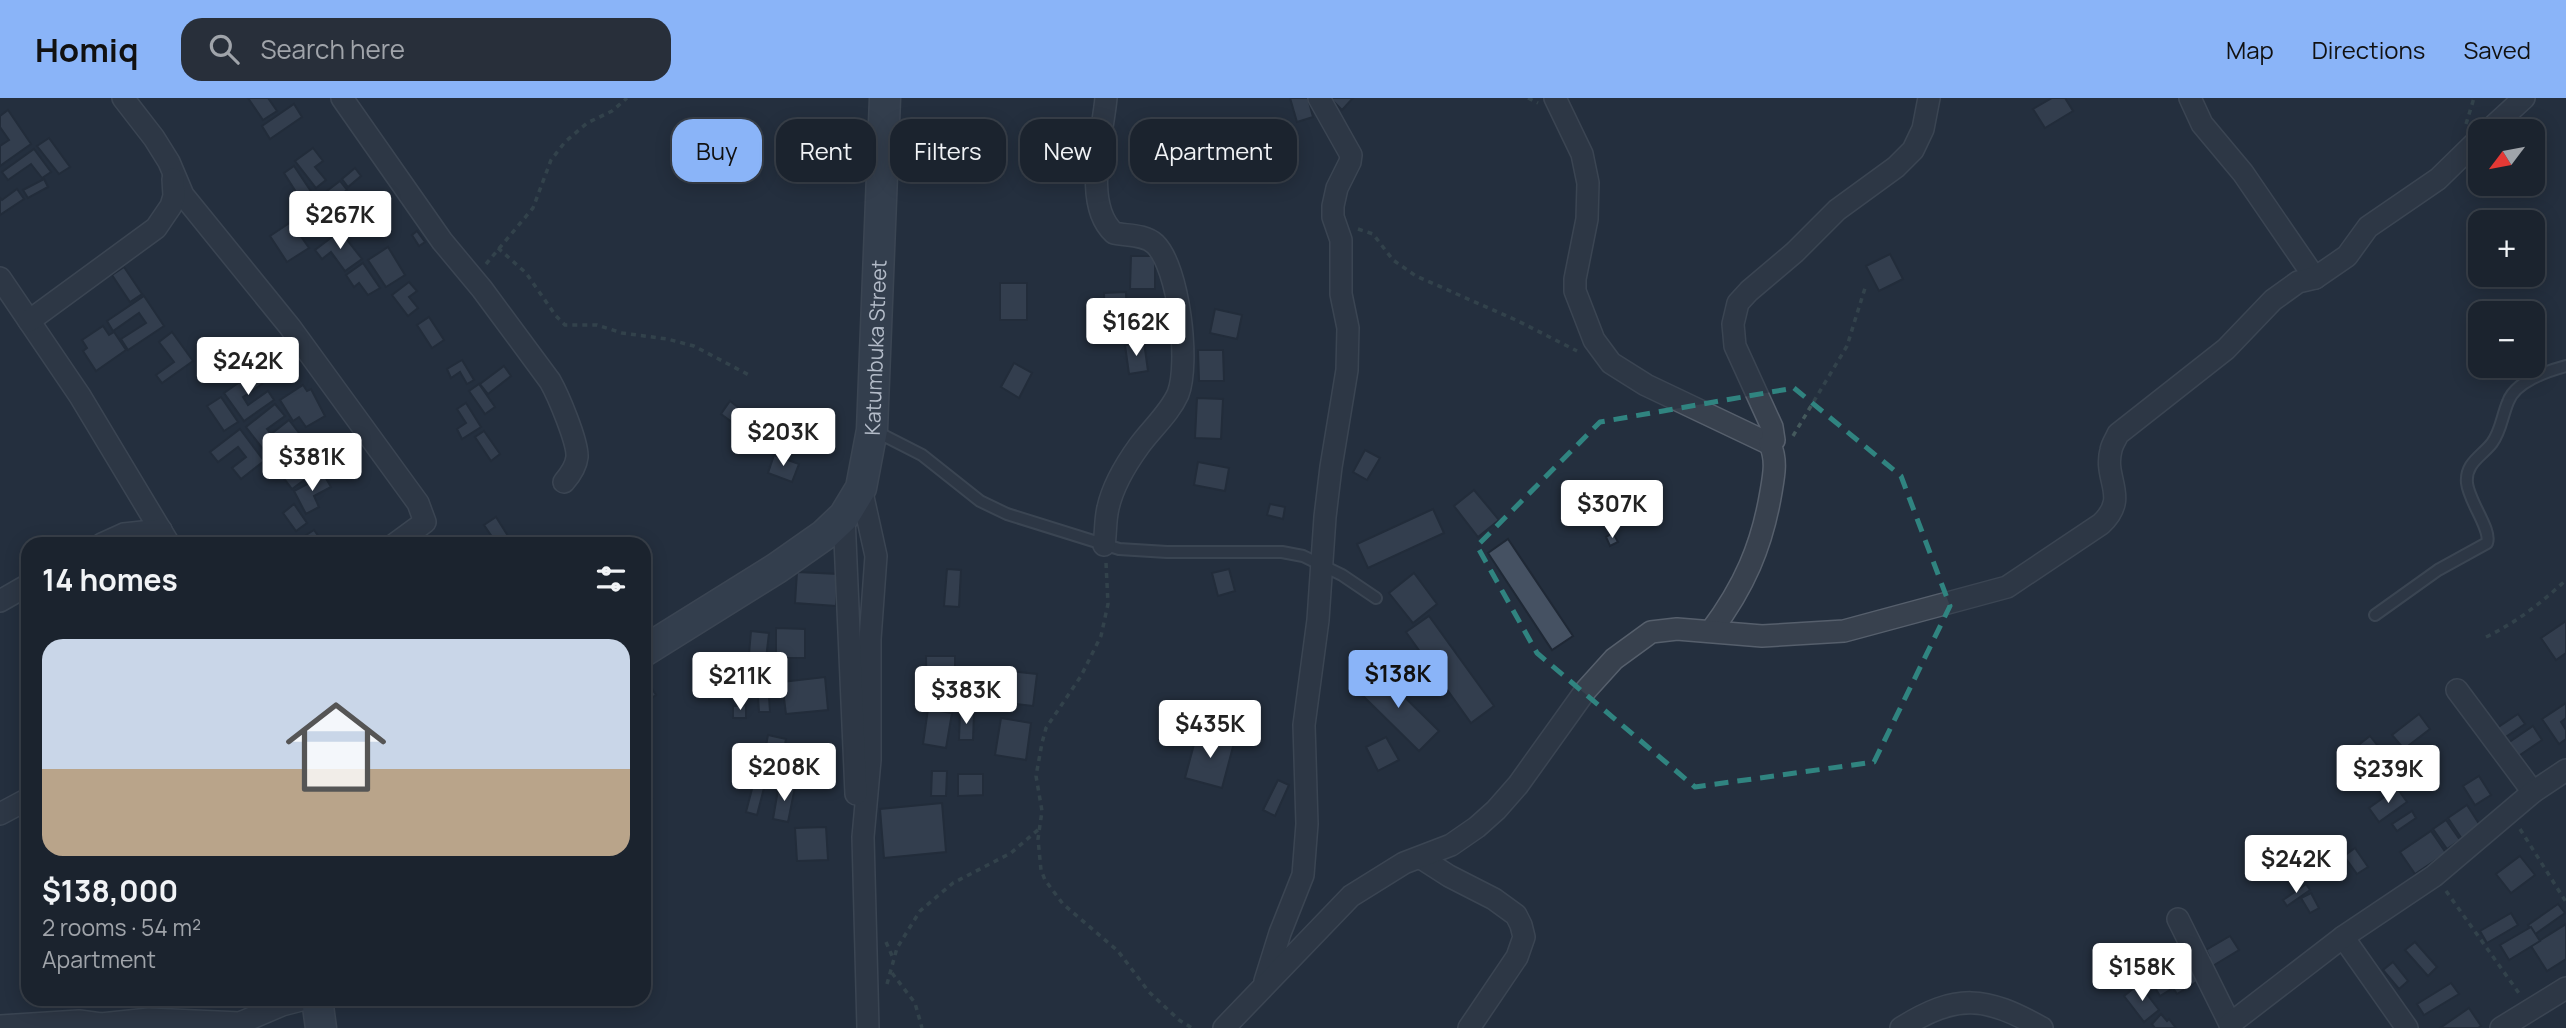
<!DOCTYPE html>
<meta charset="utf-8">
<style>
:root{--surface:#1b232e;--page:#282f3a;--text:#f1f3f6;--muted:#a0a4aa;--line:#39404a;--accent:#8ab4f8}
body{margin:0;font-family:Manrope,sans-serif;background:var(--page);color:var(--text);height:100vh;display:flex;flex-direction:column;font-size:26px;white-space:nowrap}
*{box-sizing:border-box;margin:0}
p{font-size:23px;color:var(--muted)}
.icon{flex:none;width:38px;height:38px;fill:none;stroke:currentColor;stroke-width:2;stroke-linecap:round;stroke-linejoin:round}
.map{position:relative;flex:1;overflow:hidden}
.side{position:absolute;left:21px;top:439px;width:630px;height:469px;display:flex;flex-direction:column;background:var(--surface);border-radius:21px;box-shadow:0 4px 18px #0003,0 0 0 2px var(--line)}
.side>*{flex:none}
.guide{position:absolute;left:672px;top:21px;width:665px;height:63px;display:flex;gap:14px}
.needle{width:46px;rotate:238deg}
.tools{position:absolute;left:2468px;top:21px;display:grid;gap:14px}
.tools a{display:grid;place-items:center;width:77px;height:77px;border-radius:14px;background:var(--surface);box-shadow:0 4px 18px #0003,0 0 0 2px var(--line);font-size:35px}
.price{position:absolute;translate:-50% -60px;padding:0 16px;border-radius:7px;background:#fff;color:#222;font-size:23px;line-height:46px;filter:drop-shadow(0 2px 4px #0008)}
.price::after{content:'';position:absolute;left:50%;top:42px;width:21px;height:16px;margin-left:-10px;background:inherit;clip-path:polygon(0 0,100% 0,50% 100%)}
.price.selected{background:var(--accent);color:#111}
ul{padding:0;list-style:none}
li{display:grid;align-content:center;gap:14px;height:371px;padding:0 21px}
li span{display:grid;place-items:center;height:217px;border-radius:21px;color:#555}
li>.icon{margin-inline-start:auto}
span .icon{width:126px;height:126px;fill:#fffc;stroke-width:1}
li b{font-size:30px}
h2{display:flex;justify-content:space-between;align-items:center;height:84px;padding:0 21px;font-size:30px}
.chip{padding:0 24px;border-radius:21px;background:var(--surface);box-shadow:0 4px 18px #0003,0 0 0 2px var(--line);font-size:24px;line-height:63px}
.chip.selected{background:var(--accent);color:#111}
header{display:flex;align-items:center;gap:42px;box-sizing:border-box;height:98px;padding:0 35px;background:var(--accent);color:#111}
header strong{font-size:33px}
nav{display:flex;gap:38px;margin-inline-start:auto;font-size:24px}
.search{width:490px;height:63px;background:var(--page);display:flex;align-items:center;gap:18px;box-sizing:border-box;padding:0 24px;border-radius:21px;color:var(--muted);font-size:26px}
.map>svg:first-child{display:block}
</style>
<header>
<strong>Homiq</strong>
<div class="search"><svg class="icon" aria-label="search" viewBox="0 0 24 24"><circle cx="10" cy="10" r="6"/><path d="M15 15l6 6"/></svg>Search here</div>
<nav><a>Map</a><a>Directions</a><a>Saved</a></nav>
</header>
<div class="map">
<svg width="2566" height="930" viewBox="0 0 2566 930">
<rect width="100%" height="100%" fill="#242f3e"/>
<g fill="#455162" stroke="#1f2835" stroke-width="2">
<path d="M248 0H268L277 13 263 22Z"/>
<path d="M1290 0H1308L1313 19 1297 24Z"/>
<path d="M1330 0H1353L1342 12Z"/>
<path d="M2052 0H2065L2073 13 2045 30 2033 11Z"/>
<path d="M294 6 302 19 270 41 262 28Z"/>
<path d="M8 12 31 46 0 68V48L9 42 0 29V18Z"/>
<path d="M49 40 70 69 59 76 37 48Z"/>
<path d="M313 50 323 63 315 69 326 82 316 90 295 63Z"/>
<path d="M34 51 51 74 42 80 31 66 8 82 2 74Z"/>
<path d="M294 68 314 98 303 105 284 75Z"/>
<path d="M355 70 361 78 348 89 342 81Z"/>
<path d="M44 81 48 89 28 100 23 92Z"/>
<path d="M340 83 347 92 339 98 347 110 360 100 366 108 343 125 323 96Z"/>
<path d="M17 91 24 101 0 117V100L2 102Z"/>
<path d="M317 100 339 128 328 136 306 108Z"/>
<path d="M304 110 310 118 300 125 294 117Z"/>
<path d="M291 124 309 150 287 164 270 138Z"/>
<path d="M340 133 362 161 345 173 331 154 322 161 315 152Z"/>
<path d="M417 133 425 144 419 148 412 137Z"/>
<path d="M388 149 405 177 386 189 368 162Z"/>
<path d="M1890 156 1903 181 1879 193 1866 168Z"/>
<path d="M1131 158H1155V191H1130Z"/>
<path d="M363 165 380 190 368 197 359 185 354 189 346 177Z"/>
<path d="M124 169 142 196 130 204 112 177Z"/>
<path d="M409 184 417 193 409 199 418 210 408 218 392 197Z"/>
<rect x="1000" y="185" width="27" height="37"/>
<path d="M1126 194 1127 228H1105L1104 195Z"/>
<path d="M144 198 164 228 128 252 121 241 146 225 139 215 113 233 107 223Z"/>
<path d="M1215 211 1242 217 1237 241 1210 235Z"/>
<path d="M429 219 444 242 432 250 417 227Z"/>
<path d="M103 228 109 237 114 234 126 252 96 273 83 253 87 250 82 242Z"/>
<path d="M172 234 193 263 162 285 156 277 174 264 159 244Z"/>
<path d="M1144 244 1148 273 1129 276 1125 247Z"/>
<path d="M1198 252H1223L1224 283H1199Z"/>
<path d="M462 262 474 282 467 286 460 274 451 280 447 271Z"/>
<path d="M1014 265 1032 275 1019 300 1001 289Z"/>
<path d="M504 268 511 278 488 296 480 286Z"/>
<path d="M254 274 262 286 243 299 248 307 268 293 274 302 244 323 224 295Z"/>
<path d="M479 286 495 309 485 316 469 293Z"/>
<path d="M303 287 307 293 311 291 325 318 306 329 299 319 293 323 280 302Z"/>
<path d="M221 299 238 324 224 333 207 308Z"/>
<path d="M1197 300 1223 301 1221 341 1195 340Z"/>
<path d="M730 303 753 321 744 333 721 316Z"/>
<path d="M466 305 481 329 462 341 457 331 466 325 457 311Z"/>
<path d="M275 306 285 318 267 331 271 336 289 322 299 335 269 359 246 329Z"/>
<path d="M240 331 264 363 241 381 232 370 246 359 238 349 218 364 210 354Z"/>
<path d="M484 333 500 356 491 363 475 339Z"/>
<path d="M297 341 304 350 289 362 296 371 315 357 323 368 292 391 270 362Z"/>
<path d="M1365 352 1380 360 1367 382 1353 374Z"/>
<path d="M774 357 799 366 792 384 768 375Z"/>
<path d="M1198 364 1229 370 1225 393 1194 387Z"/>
<path d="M324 377 331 389 314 398 319 409 306 416 294 393Z"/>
<path d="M1474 392 1499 422 1478 439 1454 408Z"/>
<path d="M294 406 307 425 296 433 283 415Z"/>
<path d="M1270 406 1285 409 1283 421 1267 417Z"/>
<path d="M1433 411 1444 435 1368 470 1357 446Z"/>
<path d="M496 419 513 446H497L484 427Z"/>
<path d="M314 432 324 446H303L300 441Z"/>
<path d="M1613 435 1618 444 1610 448 1606 439Z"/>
<path d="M1508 441 1573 538 1552 552 1488 455Z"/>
<path d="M947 471 961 472 959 509 944 508Z"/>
<path d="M1229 471 1235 493 1218 498 1212 475Z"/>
<path d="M797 474 838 476 836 508 795 505Z"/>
<path d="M1414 475 1437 506 1413 525 1389 495Z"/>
<path d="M1429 518 1494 608 1471 625 1406 534Z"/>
<path d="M2566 523V555L2556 562 2541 540Z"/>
<path d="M776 530 805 531V560H776Z"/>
<path d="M751 533 769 535 765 569 748 568Z"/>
<path d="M926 558H955V603H927Z"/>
<path d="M1377 572 1439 633 1419 653 1357 592Z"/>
<path d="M1010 573 1037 576 1033 608 1007 605Z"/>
<path d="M825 579 828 612 786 616 782 584Z"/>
<path d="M645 580 656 597 644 605V581Z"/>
<path d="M768 583 770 614H759L757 584Z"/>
<path d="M2566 605V620L2561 624 2566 632V641L2559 646 2542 621Z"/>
<path d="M746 607V620H733V608Z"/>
<path d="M928 611 952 615 946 650 923 646Z"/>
<path d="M960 614H974L973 642H959Z"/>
<path d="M2419 616 2430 631 2404 651 2392 637Z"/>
<path d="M2518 616 2525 626 2504 640 2497 630Z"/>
<path d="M1001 620 1031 625 1026 662 995 657Z"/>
<path d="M2533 628 2542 642 2517 659 2508 645Z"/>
<path d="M1197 635 1234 645 1222 690 1185 680Z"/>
<path d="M768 637 786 641 781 668 763 664Z"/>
<path d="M2370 638 2381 652 2358 670 2347 656Z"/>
<path d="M1386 639 1399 662 1378 673 1366 649Z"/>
<path d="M932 673H947L946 698H931Z"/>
<path d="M958 676H983V697L958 698Z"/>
<path d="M2479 678 2491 697 2475 707 2463 688Z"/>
<path d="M1278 682 1289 687 1275 718 1263 712Z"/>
<path d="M779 686 795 689 788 724 773 721Z"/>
<path d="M753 687 764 690 757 717 746 714Z"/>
<path d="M2397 690 2407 704 2379 724 2369 710Z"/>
<path d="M644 701H652L651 730H644Z"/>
<path d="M942 705 946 754 884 760 880 711Z"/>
<path d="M2467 707 2481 729 2462 741 2448 720Z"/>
<path d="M2412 713 2416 720 2397 733 2392 726Z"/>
<path d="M2446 722 2460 742 2447 751 2433 731Z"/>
<path d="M826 729 828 762 797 763 795 730Z"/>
<path d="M2431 733 2446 755 2415 776 2400 754Z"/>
<path d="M2355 750 2368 769 2357 776 2344 758Z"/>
<path d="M2520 758 2535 777 2511 795 2496 776Z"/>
<path d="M2306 786 2310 792 2287 808 2283 802Z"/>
<path d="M2311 795 2319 810 2310 815 2301 800Z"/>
<path d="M2558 806 2565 815 2534 837 2528 827Z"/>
<path d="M2511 815 2518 827 2487 845 2480 833Z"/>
<path d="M2566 826V861L2547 873 2531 848Z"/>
<path d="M2531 829 2540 843 2509 862 2500 847Z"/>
<path d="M2230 838 2239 852 2206 872 2200 863 2209 858 2206 852Z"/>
<path d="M2415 844 2437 869 2428 878 2405 852Z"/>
<path d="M2159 857 2171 872 2147 890 2135 875Z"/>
<path d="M2393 864 2408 883 2399 891 2383 872Z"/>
<path d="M2189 868 2198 883 2177 896 2173 890 2160 898 2154 888Z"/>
<path d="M2451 885 2459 896 2424 917 2417 906Z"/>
<path d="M2139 886 2159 912 2144 924 2124 898Z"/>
<path d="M2469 910 2481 928 2478 930H2440Z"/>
<path d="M2161 916 2167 923 2169 921 2176 930H2155L2152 926Z"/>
</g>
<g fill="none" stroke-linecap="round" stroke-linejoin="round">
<defs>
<g id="lane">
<path d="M873 332 922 357 980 403 1007 416 1119 451 1167 454H1282L1303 458 1342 477 1376 500"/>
<path d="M2375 517 2438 472 2487 445C2492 432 2469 404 2467 385 2465 365 2482 358 2492 345 2501 333 2502 318 2508 304 2515 284 2547 273 2566 268"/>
</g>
<g id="street">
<path d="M123 0 154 40 169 64 183 97 290 229 418 405 425 424 395 446"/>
<path d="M342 0 442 143 482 191 550 283C558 297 578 344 577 359 576 369 570 377 564 384"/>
<path d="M1555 0 1582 56 1588 85 1587 121 1575 181V193L1594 242 1611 265 1646 287 1770 346"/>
<path d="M2190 0 2202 26 2243 75 2315 180"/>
<path d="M2488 33 2524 0"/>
<path d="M0 180 80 298 169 446"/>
<path d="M29 223 156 130 171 108 174 98 173 81"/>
<path d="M861 390 876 458 870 541V662L863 739 868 930"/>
<path d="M844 418 856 696"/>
<path d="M102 446 124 436 161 432"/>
<path d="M1104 447C1106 435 1105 422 1108 410 1113 387 1126 366 1139 348 1152 330 1169 316 1178 296 1190 265 1179 169 1155 146 1144 136 1127 138 1114 135 1082 106 1103 36 1106 0"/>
<path d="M0 503 28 487"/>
<path d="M1711 533C1744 489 1762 448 1771 394 1774 377 1777 362 1770 346L1774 342 1772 329 1735 248 1733 226 1738 205 1749 193 1795 154 1837 112 1896 69 1913 52 1923 31 1929 0"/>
<path d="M2457 592 2533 694"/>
<path d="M0 716 28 701"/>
<path d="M1421 760 1449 778 1494 801 1516 817 1521 827 1524 839 1517 859 1469 930"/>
<path d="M2178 821 2232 930"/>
<path d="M2343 839 2407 930"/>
<path d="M1265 883 1280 835 1303 777 1307 726 1304 627 1318 522 1325 419 1331 369 1347 272 1348 230 1341 196V142L1333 119V108L1337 90 1350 64 1351 57 1319 0"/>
<path d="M2230 926 2343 839 2434 778 2533 694 2566 672"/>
<path d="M0 928 79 923 101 926 149 921 240 925 282 907 305 901"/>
<path d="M1224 930 1351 798 1404 765 1451 747 1477 729 1496 712 1518 687 1586 592 1614 561 1651 534 1677 531 1762 538 1844 533 2007 489 2101 426C2130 399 2103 382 2111 352 2112 346 2116 341 2118 336L2226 251 2273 202 2298 184 2315 180 2347 158 2368 129 2438 81 2480 40"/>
<path d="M1901 930C1957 895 1985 898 2042 930"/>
<path d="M2501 930 2566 890"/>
</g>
<g id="secondary">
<path id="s1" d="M644 553 777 470 824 437 844 418 861 390 872 332 885 0"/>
<path d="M317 901 321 930"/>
</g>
</defs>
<use href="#lane" stroke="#565f6c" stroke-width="14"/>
<use href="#street" stroke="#565f6c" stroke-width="24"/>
<use href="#secondary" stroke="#565f6c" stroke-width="33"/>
<g stroke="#44595c" stroke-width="3.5" stroke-dasharray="5 5" stroke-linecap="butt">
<path d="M1528 0 1538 5"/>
<path d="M2466 26 2474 0"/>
<path d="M1358 131 1373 136 1393 162 1416 178 1518 223 1577 253"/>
<path d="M498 150 526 175 556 218 565 227H597L622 235 667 241 694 248 749 277"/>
<path d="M486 166 533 110 551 62 565 44 587 25 612 13 627 0"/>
<path d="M1793 338 1847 248 1865 190"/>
<path d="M1106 465 1108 506 1101 538 1081 578 1046 630 1042 645 1036 678 1042 713 1038 741 1041 772 1045 782 1063 806 1118 853 1149 894 1179 922 1192 930"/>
<path d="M2486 539C2517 524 2541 505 2566 482"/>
<path d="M2520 731 2566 804"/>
<path d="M2446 793 2521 898"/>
<path d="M886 844 893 860"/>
<path d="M892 875 915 905 922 930"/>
<path d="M887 886 897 850 920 813 953 785 1011 755 1039 731"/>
</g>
<use href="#lane" stroke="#38414e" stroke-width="10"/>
<use href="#street" stroke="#38414e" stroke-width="21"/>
<use href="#secondary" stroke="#465061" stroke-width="30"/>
</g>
<path d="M0 0H2566V930H0ZM1794 290 1901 378 1950 508 1874 664 1695 689 1537 555 1477 448 1600 324Z" fill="#242f3e" fill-opacity=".55" fill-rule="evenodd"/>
<path fill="none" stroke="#308480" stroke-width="5" stroke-dasharray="14 9" stroke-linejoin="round" d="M1794 290 1901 378 1950 508 1874 664 1695 689 1537 555 1477 448 1600 324Z"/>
<g text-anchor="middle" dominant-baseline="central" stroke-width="6" stroke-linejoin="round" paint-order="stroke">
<g font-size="21" fill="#b4bcc9" stroke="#1d2633">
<text stroke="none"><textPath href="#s1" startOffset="416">Katumbuka Street</textPath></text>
</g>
</g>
</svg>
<div class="tools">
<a><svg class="needle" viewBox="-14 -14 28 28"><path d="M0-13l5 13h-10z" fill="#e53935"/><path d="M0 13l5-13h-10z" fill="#a0a4aa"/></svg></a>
<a>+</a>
<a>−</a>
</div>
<b class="price" style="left:340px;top:153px">$267K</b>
<b class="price" style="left:1136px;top:260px">$162K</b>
<b class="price" style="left:248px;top:299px">$242K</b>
<b class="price" style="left:783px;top:370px">$203K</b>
<b class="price" style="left:312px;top:395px">$381K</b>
<b class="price" style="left:1612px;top:442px">$307K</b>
<b class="price selected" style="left:1398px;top:612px">$138K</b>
<b class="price" style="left:740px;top:614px">$211K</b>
<b class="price" style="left:966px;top:628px">$383K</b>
<b class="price" style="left:1210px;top:662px">$435K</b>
<b class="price" style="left:784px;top:705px">$208K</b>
<b class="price" style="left:2388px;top:707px">$239K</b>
<b class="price" style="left:2296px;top:797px">$242K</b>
<b class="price" style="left:2142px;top:905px">$158K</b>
<div class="guide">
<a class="chip selected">Buy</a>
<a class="chip">Rent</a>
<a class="chip">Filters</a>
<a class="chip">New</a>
<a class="chip">Apartment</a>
</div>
<section class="side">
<h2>14 homes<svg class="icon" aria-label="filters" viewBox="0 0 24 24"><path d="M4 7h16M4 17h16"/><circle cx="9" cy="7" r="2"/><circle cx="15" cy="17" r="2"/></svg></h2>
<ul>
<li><span style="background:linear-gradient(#c9d6e8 60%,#b9a48a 0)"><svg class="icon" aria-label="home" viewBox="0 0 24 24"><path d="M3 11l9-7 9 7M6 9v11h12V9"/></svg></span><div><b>$138,000</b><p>2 rooms · 54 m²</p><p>Apartment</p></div></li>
</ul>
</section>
</div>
